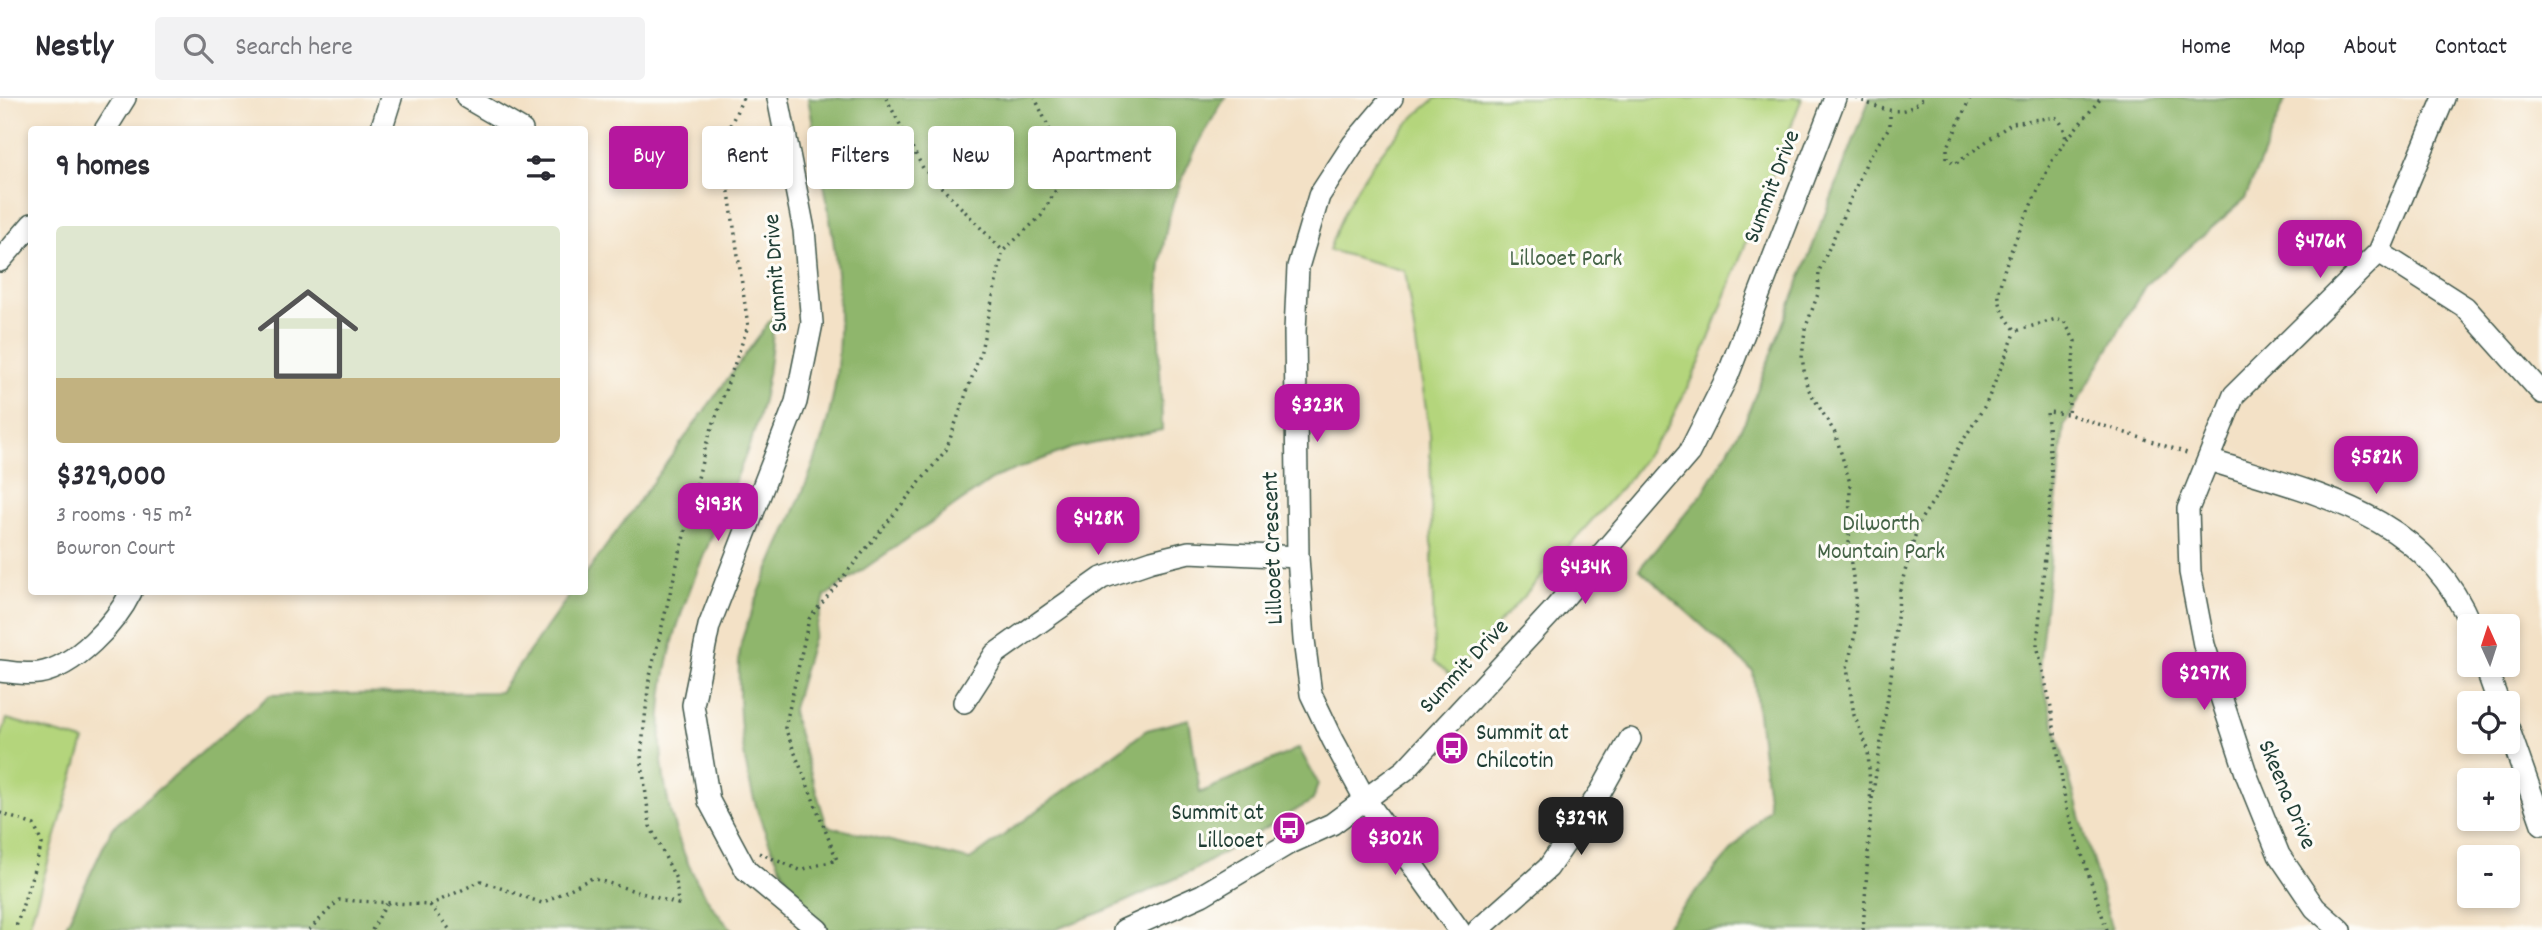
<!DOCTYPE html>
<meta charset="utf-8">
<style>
:root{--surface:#fff;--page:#f2f2f3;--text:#2b2b33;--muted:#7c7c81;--line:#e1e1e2;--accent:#b5179e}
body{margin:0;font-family:Dekko,sans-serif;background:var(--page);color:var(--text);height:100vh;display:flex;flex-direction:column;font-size:26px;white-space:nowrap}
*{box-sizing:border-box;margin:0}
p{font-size:23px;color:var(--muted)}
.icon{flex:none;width:38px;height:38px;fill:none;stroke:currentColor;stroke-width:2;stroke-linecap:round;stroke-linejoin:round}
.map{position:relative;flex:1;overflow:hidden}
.side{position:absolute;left:28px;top:28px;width:560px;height:469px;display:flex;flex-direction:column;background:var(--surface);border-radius:7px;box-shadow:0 4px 10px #0003}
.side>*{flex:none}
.hud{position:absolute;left:609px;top:28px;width:665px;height:63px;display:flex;gap:14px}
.needle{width:46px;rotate:357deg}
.buttons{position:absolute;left:2457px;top:516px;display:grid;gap:14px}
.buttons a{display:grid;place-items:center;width:63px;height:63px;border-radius:7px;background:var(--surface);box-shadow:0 4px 10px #0003;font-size:35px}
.price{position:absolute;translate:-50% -60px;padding:0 16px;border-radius:14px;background:var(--accent);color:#fff;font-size:23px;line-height:46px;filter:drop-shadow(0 2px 4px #0008)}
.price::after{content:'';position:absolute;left:50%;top:42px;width:21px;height:16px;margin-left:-10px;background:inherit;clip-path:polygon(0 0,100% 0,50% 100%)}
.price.on{background:#222;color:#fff}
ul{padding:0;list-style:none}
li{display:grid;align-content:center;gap:14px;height:371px;padding:0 28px}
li+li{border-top:2px solid var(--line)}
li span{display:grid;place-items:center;height:217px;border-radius:7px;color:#555}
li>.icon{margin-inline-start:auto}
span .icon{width:126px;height:126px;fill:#fffc;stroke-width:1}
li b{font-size:30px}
h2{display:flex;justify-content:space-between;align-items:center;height:84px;padding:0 28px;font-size:30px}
.tag{padding:0 24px;border-radius:7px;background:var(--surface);box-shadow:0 4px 10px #0003;font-size:24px;line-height:63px}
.tag.on{background:var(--accent);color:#fff}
header{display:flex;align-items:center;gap:42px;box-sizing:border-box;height:98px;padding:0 35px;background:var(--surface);border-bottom:2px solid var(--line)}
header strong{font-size:33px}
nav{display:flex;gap:38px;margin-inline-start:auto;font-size:24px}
.search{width:490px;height:63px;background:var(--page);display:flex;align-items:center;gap:18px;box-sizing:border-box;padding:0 24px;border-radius:7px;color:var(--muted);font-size:26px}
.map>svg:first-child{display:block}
</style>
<header>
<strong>Nestly</strong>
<div class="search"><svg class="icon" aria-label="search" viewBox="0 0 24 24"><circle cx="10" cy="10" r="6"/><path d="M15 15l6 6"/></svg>Search here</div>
<nav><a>Home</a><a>Map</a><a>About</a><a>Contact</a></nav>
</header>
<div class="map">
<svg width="2542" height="832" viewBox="0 0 2542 832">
<rect width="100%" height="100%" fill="#fdfcf7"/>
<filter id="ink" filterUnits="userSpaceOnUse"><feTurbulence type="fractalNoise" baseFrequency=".0143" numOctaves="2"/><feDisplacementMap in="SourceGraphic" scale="14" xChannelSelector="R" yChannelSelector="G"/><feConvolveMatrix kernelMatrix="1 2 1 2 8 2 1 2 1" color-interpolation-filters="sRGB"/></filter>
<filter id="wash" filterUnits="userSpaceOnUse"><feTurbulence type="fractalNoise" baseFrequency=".00686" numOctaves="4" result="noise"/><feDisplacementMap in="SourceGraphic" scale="28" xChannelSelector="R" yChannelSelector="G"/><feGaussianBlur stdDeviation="1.57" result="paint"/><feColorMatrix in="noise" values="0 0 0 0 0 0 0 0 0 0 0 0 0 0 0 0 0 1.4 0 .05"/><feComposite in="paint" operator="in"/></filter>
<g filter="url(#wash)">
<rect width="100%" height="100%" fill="#f3e1c6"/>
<g fill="#b4d57c" stroke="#6a8958" stroke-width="2">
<path d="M1436 0H1802L1700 264 1667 330 1627 383 1452 578 1434 563 1430 337 1405 173 1329 152C1349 91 1386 40 1436 0Z"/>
<path d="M7 621 84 643 28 832H0V642Z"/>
</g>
<g fill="#8fb66c" stroke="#577a50" stroke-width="2">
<path d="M808 0H1225C1203 36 1183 71 1171 112 1151 181 1161 260 1162 332L1072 350 996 379 825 498 792 614 827 728 970 762 1147 632 1189 621 1200 695 1299 650 1318 685 1313 702 1192 773 1107 812 1054 832H822C767 764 741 685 739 598 739 578 737 554 744 535 771 453 819 379 834 293 850 193 826 98 808 0Z"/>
<path d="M1870 0H2286L2245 101 2145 188 2064 328 2039 571 2112 832H1662L1769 710 1753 573 1639 471 1703 395 1745 323Z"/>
<path d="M774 217C772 252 768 287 758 321 750 350 737 378 726 405 679 515 641 594 671 716 682 758 702 801 732 832H64L112 730 270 597 500 594 572 494H584L585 477Z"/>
</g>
</g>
<g filter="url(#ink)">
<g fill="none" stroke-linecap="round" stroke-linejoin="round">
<defs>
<g id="minor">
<path d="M467 0 522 32"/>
<path d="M778 0 804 132 812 225 796 304 709 528 693 607 709 703 746 772 818 832"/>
<path d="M1392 0 1353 46 1319 98 1298 169 1295 233 1298 459 1304 542 1311 596 1333 642 1365 701 1459 832"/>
<path d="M105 32 125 0"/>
<path d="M381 32 391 0"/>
<path d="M2379 154 2465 209 2542 295"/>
<path d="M0 163 32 126"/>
<path d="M2209 362C2314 396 2424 414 2471 528"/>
<path d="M2485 567 2499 606"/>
<path d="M0 573C12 574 27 577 39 575 75 569 116 525 131 494"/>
<path d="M964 604 995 556 1102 480 1152 463 1189 454 1298 459"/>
<path d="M2508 629 2542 726"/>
<path d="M1124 832 1202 797 1288 746 1332 726 1405 672 1550 516 1689 355 1728 277 1835 0"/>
<path d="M1478 832 1548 770 1601 693 1630 641"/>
<path d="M2340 832 2315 810 2279 757 2247 678 2204 547 2190 474 2188 411 2234 297 2379 154 2444 0"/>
</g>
</defs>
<use href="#minor" stroke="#3f564a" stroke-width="24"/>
<g stroke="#3f564a" stroke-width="3.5" stroke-dasharray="2 5" stroke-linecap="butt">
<path d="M886 0 923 70 1003 153"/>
<path d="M1856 0C1880 10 1902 23 1923 0"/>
<path d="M1970 0 1947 51V60L1955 66 2012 25 2055 19C2061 23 2067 34 2065 42 2063 50 2054 57 2051 65 2039 90 1996 176 1999 200 2001 213 2008 223 2016 233L2056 221 2064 223 2075 243 2068 316"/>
<path d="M2067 41 2101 0"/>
<path d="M1872 701 1891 579 1900 491 1919 424 1944 387 1957 352 1986 306 2016 233"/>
<path d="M0 715 34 727 42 746 15 832"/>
<path d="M759 755 800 772 837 762 785 630 809 521 946 352 980 257 1003 153 1041 118 1068 71 1035 0"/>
<path d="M430 807 450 832"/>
<path d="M309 832 339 802 430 807 481 783 542 805 592 780 678 806 676 781 650 728 641 658 649 582 706 347 748 228 722 45 743 0"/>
<path d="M372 832 388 803"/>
<path d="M1863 832 1871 710 1868 651 1854 617 1847 570 1856 532 1855 492 1849 453 1850 385 1835 335 1807 289 1802 260 1805 231 1818 196 1819 173 1868 61 1890 28V13"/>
<path d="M2107 832 2066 708 2051 609 2037 547 2052 381 2047 314 2068 316 2190 356"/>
</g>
<use href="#minor" stroke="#fff" stroke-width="21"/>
</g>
</g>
<defs>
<symbol id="bus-disc" viewBox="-11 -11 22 22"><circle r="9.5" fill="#b5179e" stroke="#fdfcf7"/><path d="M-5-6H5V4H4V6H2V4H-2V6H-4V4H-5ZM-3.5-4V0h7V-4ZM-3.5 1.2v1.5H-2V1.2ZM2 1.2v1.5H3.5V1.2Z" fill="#fff"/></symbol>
</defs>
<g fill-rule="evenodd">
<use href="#bus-disc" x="1433" y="631" width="38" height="38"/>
<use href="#bus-disc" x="1270" y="711" width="38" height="38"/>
</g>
<g text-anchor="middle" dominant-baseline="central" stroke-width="6" stroke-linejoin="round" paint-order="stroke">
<g font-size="24" fill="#1f3d34" stroke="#fdfcf7">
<text transform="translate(1773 89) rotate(-69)">Summit Drive</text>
<text transform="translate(777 175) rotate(-94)">Summit Drive</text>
<text transform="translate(1274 450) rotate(-92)">Lillooet Crescent</text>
<text transform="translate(1465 569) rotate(-47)">Summit Drive</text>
<text transform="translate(2286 697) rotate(67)">Skeena Drive</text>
</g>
<g font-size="24" fill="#446346" stroke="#fdfcf7">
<text x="1566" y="162">Lillooet Park</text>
<text x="1881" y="427">Dilworth<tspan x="1881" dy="28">Mountain Park</tspan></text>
</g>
<g font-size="24" fill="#1f3d34" stroke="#fdfcf7" text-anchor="start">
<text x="1476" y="636">Summit at<tspan x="1476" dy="28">Chilcotin</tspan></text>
<text x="1264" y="716" text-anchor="end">Summit at<tspan x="1264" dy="28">Lillooet</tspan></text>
</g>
</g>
</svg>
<div class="buttons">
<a><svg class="needle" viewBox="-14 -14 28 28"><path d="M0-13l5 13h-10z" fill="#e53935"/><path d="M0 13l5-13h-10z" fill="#7c7c81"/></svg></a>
<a><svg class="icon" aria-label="locate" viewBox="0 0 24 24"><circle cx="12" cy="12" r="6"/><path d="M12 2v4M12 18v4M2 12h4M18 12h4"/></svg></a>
<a>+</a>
<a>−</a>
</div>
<b class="price" style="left:2320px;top:182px">$476K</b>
<b class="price" style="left:1317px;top:346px">$323K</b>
<b class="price" style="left:2376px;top:398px">$582K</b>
<b class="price" style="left:718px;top:445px">$193K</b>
<b class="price" style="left:1098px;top:459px">$428K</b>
<b class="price" style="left:1585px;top:508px">$434K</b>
<b class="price" style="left:2204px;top:614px">$297K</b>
<b class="price on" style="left:1581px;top:759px">$329K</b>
<b class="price" style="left:1395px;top:779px">$302K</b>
<div class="hud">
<a class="tag on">Buy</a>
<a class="tag">Rent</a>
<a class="tag">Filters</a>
<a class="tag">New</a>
<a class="tag">Apartment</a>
</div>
<section class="side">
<h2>9 homes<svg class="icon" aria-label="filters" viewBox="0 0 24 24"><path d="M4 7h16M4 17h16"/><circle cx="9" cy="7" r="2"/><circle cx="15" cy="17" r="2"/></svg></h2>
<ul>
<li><span style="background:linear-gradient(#dfe7d0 70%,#c2b280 0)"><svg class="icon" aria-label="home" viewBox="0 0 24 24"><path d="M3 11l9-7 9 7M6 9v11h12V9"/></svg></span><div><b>$329,000</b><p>3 rooms · 95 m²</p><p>Bowron Court</p></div></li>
</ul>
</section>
</div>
